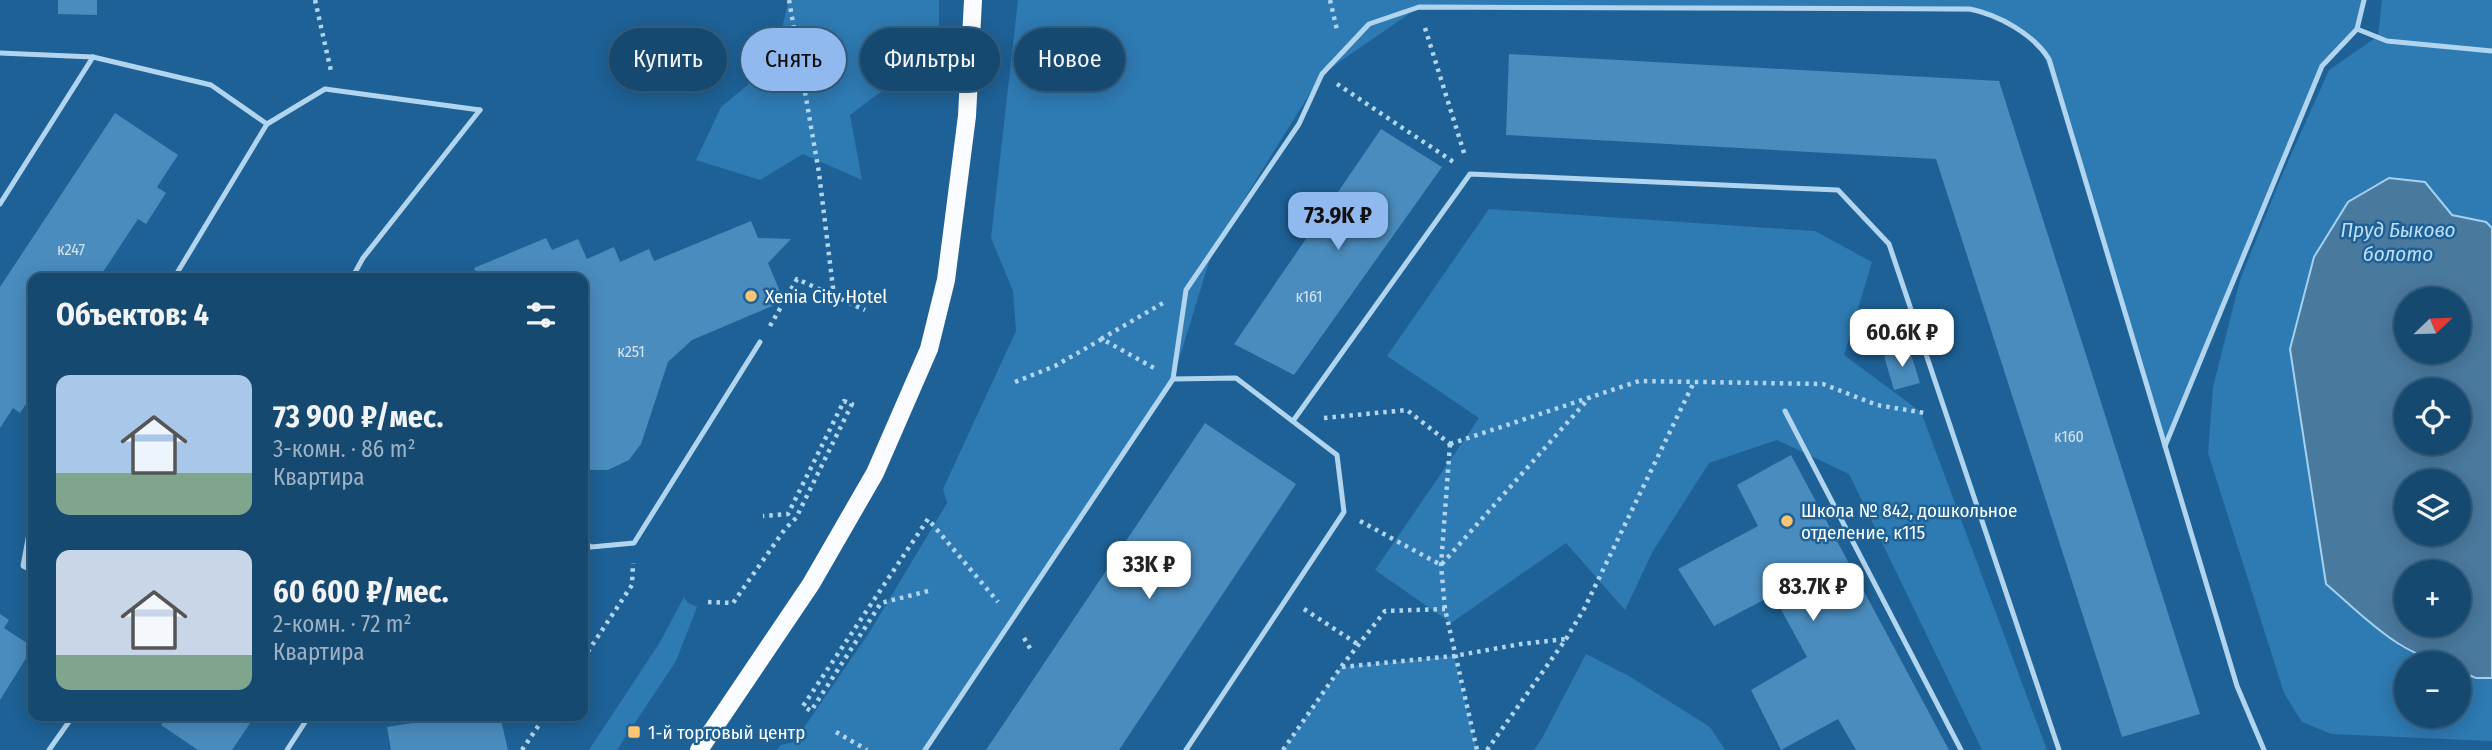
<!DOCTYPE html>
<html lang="ru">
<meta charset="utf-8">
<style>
:root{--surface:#164970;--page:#235378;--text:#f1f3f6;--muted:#9eb2c3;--line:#356183;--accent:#90b9f0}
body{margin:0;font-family:"Fira Sans Condensed",sans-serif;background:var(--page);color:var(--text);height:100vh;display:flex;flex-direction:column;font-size:26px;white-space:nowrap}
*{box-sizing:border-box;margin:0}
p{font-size:23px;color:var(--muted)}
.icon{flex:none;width:38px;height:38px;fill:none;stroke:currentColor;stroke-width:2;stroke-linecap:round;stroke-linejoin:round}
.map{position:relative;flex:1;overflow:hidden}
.side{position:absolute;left:28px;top:273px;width:560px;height:448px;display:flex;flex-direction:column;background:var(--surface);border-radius:14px;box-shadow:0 4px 18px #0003,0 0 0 2px var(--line)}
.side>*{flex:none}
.banner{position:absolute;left:609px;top:28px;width:665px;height:63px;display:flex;gap:14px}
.needle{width:46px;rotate:67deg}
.controls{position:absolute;left:2394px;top:287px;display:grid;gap:14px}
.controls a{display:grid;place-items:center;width:77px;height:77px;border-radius:50%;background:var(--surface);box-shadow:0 4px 18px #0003,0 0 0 2px var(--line);font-size:35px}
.price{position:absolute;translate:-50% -60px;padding:0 16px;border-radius:14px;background:#fff;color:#222;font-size:23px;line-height:46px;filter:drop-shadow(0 2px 4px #0008)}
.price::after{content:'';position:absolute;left:50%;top:42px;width:21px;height:16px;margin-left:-10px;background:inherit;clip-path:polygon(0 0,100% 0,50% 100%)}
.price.selected{background:var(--accent);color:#111}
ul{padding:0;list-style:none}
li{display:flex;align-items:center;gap:21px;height:175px;padding:0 28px}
li span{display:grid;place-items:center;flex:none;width:196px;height:140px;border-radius:14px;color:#555}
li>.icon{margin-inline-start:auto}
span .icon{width:84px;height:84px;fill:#fffc;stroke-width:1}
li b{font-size:30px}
h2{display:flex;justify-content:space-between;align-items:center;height:84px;padding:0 28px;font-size:30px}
.pill{padding:0 24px;border-radius:32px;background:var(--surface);box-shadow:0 4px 18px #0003,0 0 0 2px var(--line);font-size:24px;line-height:63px}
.pill.selected{background:var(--accent);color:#111}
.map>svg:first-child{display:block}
</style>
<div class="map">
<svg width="2492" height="750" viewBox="0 0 2492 750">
<rect width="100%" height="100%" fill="#1e6196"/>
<g fill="#2e7ab2">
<path d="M789 0H939V48L850 115 862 180 803 154 760 180 696 160 721 107 773 64Z"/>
<path d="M1018 0H2362L2357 29 2322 66 2165 446 2076 149 2041 47 1991 13 1827 8 1419 7 1322 74 1213 249 1173 379 926 750H777L781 745 794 742 869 633 947 503 943 489 1016 331 1013 291 991 238Z"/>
<path d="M2382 0H2492V228L2486 222 2452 216 2425 182 2389 178 2399 646 2441 663H2406V716H2459V671L2476 678H2492V741L2331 734 2302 722 2284 693 2208 453 2213 387 2240 280 2282 175 2329 70 2378 36Z"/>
<path d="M1489 209 1815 231 1872 262 1844 355 1921 412 2047 750H1982L1849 474 1777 440 1709 463 1653 551 1625 610 1566 543 1451 623 1375 570 1479 418 1387 356Z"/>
<path d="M684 597 688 603 697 607 676 661 617 750H589L660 642Z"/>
<path d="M1586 654 1629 676 1710 727 1725 750H1534L1541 740Z"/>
<path d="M1454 656 1477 750H1283L1341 667Z"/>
</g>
<path fill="#4a799e" stroke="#a5d1f0" stroke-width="2" fill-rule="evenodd" d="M2389 178 2425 182 2452 215 2486 222 2492 228V678H2476L2459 671V663C2405 663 2365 617 2326 584L2290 349 2314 257 2348 202ZM2406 299H2459V352H2406ZM2406 390H2459V443H2406ZM2406 481H2459V534H2406ZM2406 572H2459V625H2406Z"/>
<g fill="#4a8cbe">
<path d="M58 0H97V15L58 14Z"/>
<path d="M1509 54 1999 81 2200 714 2122 737 1936 159 1506 135Z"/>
<path d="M115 113 178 155 157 187 166 193 146 224 138 219 101 275 106 278H33V394L20 413 13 408 0 428V287Z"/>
<path d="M1381 129 1442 167 1294 375 1234 344Z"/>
<path d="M751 221 758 238 791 239 768 263 784 301 692 340 668 362 641 444 629 460 608 470H588L583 467V278H479L474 268 546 238 552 250 578 239 587 259 614 247 620 262 649 249 654 261Z"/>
<path d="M1909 348 1920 383 1894 390 1884 356Z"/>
<path d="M1205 423 1296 484 1119 750H986Z"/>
<path d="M1791 455 1949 750H1856L1838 719 1781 750 1751 690 1807 657 1773 595 1714 626 1678 569 1758 526 1737 485Z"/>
<path d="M0 614 9 620 4 628 33 647 0 700Z"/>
<path d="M168 716H255L232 750H198L161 725Z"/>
<path d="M417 716H500L508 750H391L387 727 419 722Z"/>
</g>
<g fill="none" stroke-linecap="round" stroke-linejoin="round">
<g stroke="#b2d5ef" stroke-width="4.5" stroke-dasharray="3.5 5" stroke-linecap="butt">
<path d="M315 0 331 71"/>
<path d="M789 0 819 173 834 296"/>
<path d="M1330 0 1337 30"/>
<path d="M1425 28 1465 156"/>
<path d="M1337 84 1455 163"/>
<path d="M770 326 797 279 865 310"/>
<path d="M1101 339 1163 303"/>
<path d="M1015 382 1055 366 1102 339 1154 368"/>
<path d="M1324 418 1407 410 1450 444"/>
<path d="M1450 444 1639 381 1823 384 1877 405 1925 413"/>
<path d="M1450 444 1441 565 1445 609 1477 750"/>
<path d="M1360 521 1441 565 1590 397"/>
<path d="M928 591 881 603 811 711 803 706 928 519 998 602"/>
<path d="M708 602 733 603 785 529 796 518 852 404 844 401 788 514 763 516"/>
<path d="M1304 609 1359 645"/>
<path d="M1024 638 1031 650"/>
<path d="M583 659 632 585 633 563"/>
<path d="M1342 667 1454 656 1521 644 1566 639"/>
<path d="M836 732 867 750"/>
<path d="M522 750 545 716"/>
<path d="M1283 750 1341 667 1385 611 1445 609"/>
<path d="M1487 750 1566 639 1584 609 1694 382"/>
</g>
<g stroke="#b2d5ef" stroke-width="5">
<path d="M2357 29 2387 41 2492 51"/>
<path d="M0 53 93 57 211 85 267 124"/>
<path d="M0 204 93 57"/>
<path d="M174 278 267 124 325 89 480 110"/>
<path d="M352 278 363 258 480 110"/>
<path d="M1173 379 1186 290 1299 124 1322 74 1369 24 1419 7 1970 9C1999 15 2033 34 2049 59L2237 686 2264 750"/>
<path d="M1785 411 1961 750"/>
<path d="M1293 421 1470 174 1838 190 1889 244 2059 750"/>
<path d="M2165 446 2322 66 2357 29 2364 0"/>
<path d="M33 512 23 566 33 571"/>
<path d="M583 541 591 547 634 543 760 342"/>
<path d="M49 750 73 716"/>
<path d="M287 750 309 716"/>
<path d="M925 750 1173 379 1236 378 1337 455 1344 512 1186 750"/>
</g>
<path stroke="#fafcff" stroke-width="18" d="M699 750 811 584 875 473 929 349 946 280 967 116 973 0"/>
</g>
<g fill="#fdc471" stroke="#1e6196" stroke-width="2.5">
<circle cx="751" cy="296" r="7"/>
<circle cx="1787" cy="521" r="7"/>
<rect x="627" y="725" width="14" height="14" rx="3.5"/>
</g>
<g text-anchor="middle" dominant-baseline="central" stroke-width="5" stroke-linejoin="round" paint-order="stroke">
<g font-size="16" fill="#d2e2ef">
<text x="71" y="249">к247</text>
<text x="1309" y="296">к161</text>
<text x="631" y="351">к251</text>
<text x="2069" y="436">к160</text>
</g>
<g font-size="19" fill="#fff" stroke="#1e6196" text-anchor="start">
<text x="765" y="296">Xenia City Hotel</text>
<text x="1801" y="510">Школа № 842, дошкольное<tspan x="1801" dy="22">отделение, к115</tspan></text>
<text x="648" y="732">1-й торговый центр</text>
</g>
<g font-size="21" font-style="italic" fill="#bedef6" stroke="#1e6196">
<text x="2398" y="230">Пруд Быково<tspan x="2398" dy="24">болото</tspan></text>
</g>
</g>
</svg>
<div class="controls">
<a><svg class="needle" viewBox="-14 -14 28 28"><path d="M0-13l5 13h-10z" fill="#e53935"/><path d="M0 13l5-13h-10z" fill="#9eb2c3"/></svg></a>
<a><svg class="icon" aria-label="locate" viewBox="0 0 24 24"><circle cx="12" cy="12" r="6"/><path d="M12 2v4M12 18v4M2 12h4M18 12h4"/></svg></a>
<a><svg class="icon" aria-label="layers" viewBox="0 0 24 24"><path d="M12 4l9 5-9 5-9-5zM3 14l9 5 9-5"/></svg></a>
<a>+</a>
<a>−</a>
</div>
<b class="price selected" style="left:1338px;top:252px">73.9K ₽</b>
<b class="price" style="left:1902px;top:369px">60.6K ₽</b>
<b class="price" style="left:1149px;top:601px">33K ₽</b>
<b class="price" style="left:1813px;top:623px">83.7K ₽</b>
<div class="banner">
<a class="pill">Купить</a>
<a class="pill selected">Снять</a>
<a class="pill">Фильтры</a>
<a class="pill">Новое</a>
</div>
<section class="side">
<h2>Объектов: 4<svg class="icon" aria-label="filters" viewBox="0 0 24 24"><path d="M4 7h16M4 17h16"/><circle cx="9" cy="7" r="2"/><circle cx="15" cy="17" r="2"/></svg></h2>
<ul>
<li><span style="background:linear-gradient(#a9c7e8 70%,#7fa58c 0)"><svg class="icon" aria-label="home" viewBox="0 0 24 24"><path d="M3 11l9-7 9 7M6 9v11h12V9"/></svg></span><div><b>73 900 ₽/мес.</b><p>3-комн. · 86 m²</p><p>Квартира</p></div></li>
<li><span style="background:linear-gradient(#c9d6e8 75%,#7fa58c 0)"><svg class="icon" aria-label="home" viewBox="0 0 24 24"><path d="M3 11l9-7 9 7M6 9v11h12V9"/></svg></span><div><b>60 600 ₽/мес.</b><p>2-комн. · 72 m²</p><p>Квартира</p></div></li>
</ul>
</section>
</div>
